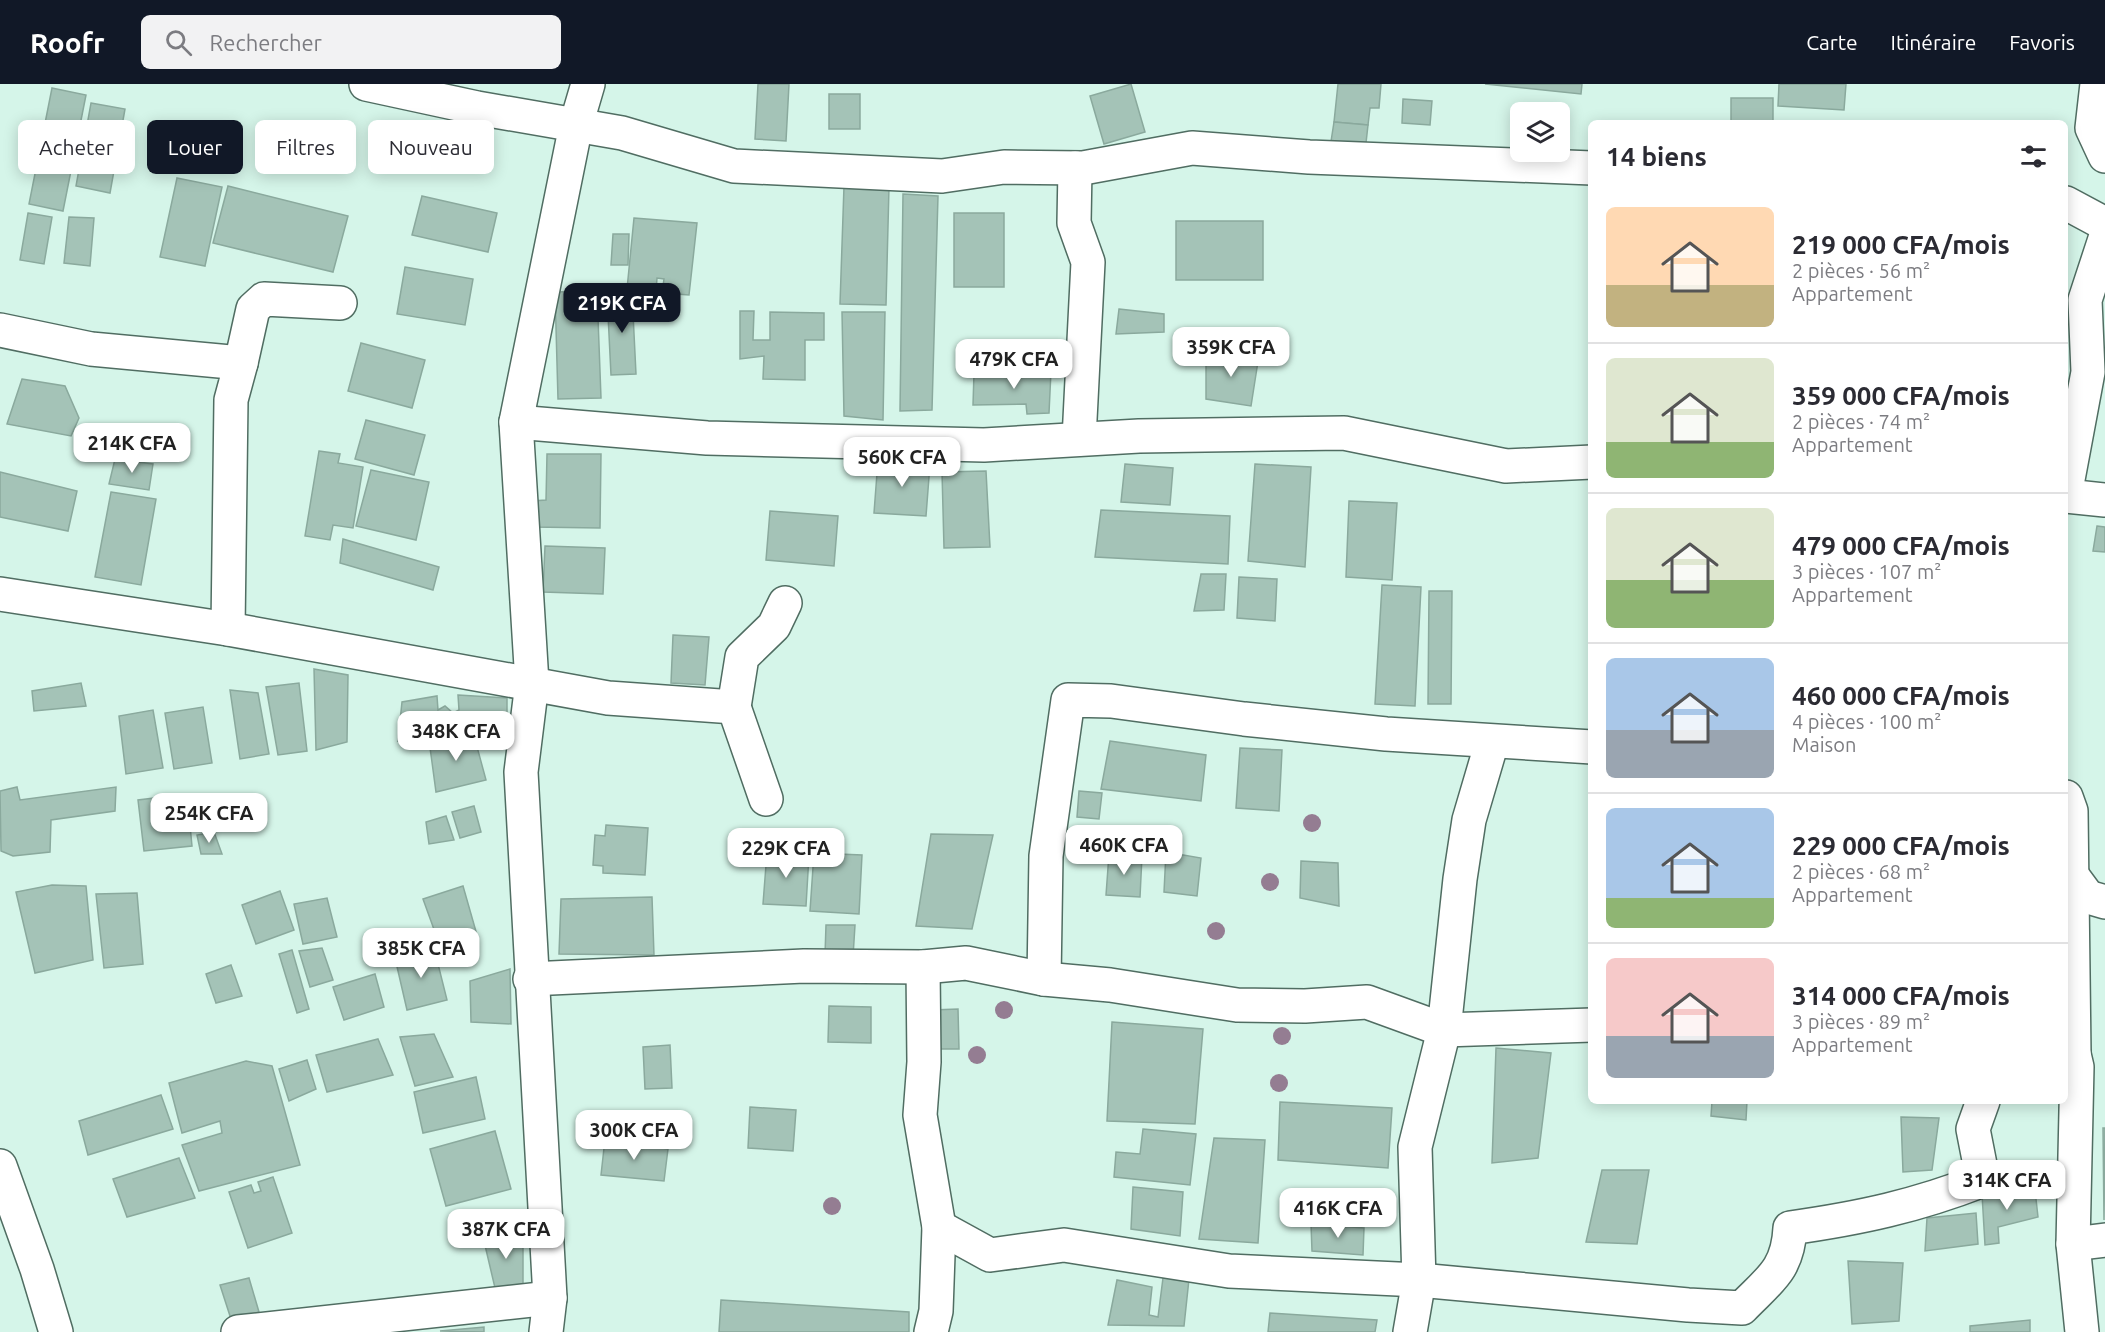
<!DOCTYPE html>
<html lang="fr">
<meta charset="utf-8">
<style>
:root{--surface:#fff;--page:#f2f2f3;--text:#2b2b33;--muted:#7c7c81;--line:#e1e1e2;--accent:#111827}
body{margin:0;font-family:Ubuntu,sans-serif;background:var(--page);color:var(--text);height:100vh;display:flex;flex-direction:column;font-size:22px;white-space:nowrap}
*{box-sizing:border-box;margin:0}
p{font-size:20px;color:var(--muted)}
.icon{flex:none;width:33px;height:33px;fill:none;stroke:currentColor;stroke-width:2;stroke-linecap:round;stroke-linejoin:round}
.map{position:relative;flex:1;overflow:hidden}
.side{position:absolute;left:1588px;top:36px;width:480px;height:984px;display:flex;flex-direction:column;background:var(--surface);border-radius:9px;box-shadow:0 3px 15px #0003}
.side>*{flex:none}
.guide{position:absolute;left:18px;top:36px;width:570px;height:54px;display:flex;gap:12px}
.buttons{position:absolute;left:1510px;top:18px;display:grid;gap:12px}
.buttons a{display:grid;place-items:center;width:60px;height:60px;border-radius:9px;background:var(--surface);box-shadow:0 3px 15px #0003;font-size:30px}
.price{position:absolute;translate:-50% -51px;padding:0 14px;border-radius:12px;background:#fff;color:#222;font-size:20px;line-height:39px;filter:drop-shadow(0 2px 3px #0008)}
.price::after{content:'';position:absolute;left:50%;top:36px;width:18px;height:14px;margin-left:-9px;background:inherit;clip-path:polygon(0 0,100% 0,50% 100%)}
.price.selected{background:var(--accent);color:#fff}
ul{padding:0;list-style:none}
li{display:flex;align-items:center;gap:18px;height:150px;padding:0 18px}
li+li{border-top:2px solid var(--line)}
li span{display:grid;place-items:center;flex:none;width:168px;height:120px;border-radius:9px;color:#555}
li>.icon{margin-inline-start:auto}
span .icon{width:72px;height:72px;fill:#fffc;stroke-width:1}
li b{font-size:26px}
h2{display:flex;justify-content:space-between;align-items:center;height:72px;padding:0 18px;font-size:26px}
.tag{padding:0 21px;border-radius:9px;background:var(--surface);box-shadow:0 3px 15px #0003;font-size:21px;line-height:54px}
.tag.selected{background:var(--accent);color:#fff}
header{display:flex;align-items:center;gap:36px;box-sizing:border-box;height:84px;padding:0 30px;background:var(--accent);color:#fff}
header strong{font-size:28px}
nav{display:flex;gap:33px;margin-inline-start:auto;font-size:21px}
.search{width:420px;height:54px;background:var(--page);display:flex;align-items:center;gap:15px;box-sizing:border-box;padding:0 21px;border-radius:9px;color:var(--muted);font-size:22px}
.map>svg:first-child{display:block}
</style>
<header>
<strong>Roofr</strong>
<div class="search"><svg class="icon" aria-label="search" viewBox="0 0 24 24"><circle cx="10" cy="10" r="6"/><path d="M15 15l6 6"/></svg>Rechercher</div>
<nav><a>Carte</a><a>Itinéraire</a><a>Favoris</a></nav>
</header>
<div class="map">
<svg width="2105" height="1248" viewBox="0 0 2105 1248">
<rect width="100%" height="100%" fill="#d5f5e9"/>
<g fill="#a4c3b7" stroke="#8aa99d" stroke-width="1.5">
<path d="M758 0H789L786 57 755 55Z"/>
<path d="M1131 0 1145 48 1104 60 1090 12Z"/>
<path d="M1338 0H1381L1379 24H1370L1368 41 1334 38Z"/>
<path d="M1485 0H1582L1581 10Z"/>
<path d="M1779 0H1846L1844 26 1778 22Z"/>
<path d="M52 4 86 11 63 127 29 120Z"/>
<rect x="829" y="10" width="31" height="35"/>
<rect x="1731" y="14" width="42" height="25"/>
<path d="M1403 15 1432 17 1430 41 1402 39Z"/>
<path d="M91 19 125 25 110 109 76 102Z"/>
<path d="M1334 38 1368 41 1365 68 1330 64Z"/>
<path d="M177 94 222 103 205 182 160 173Z"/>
<path d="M228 102 348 132 333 188 213 159Z"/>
<path d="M844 102 889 103 886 221 840 220Z"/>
<path d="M903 110 938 112 932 326 900 327Z"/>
<path d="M422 112 497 129 488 168 412 151Z"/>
<path d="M28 129 52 133 44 180 20 176Z"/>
<rect x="954" y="129" width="50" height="74"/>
<path d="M69 133 94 134 90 182 64 179Z"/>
<path d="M634 134 697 139 689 211 662 209 664 195 657 194 656 208 627 205Z"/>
<rect x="1176" y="137" width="87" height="59"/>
<path d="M613 150H629L628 181H611Z"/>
<path d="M405 183 473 195 465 241 397 230Z"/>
<path d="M597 207 601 314 558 315 555 208Z"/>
<path d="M632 209 636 290 611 291 607 210Z"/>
<path d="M1119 225 1164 230V248L1116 250Z"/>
<path d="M740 227H754L753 256H770V228L824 229V256H805V296L763 295 764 272 740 275Z"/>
<path d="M842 228H885L883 336 844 332Z"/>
<path d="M361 259 425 276 412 324 348 307Z"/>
<path d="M1206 270 1259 271 1251 322 1206 315Z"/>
<path d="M1051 287 1049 329 1027 330 1026 320 973 321 974 289Z"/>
<path d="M22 295 65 302 79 334 71 352 7 340Z"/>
<path d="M366 336 425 351 414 391 355 375Z"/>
<path d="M319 367 340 370 338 379 363 383 353 444 333 441 330 456 305 452Z"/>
<path d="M547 370H601L600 444 532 443V417L546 416Z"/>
<path d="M115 375 153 380 149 406 109 400Z"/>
<path d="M878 376 930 380 926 432 874 429Z"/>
<path d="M1125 380 1173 384 1170 421 1121 418Z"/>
<path d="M1255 380 1311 383 1305 483 1248 477Z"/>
<path d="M371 386 429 398 416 456 356 442Z"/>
<path d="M986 387 990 463 944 464 942 388Z"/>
<path d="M0 388 77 407 68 447 0 433Z"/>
<path d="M111 408 156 415 141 501 95 493Z"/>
<path d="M1349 417 1397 419 1392 496 1346 493Z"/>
<path d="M1101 426 1230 432 1228 480 1095 473Z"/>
<path d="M770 427 838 432 834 482 766 476Z"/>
<path d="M2097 442 2105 443V468L2093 467Z"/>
<path d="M343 455 439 483 433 506 340 479Z"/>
<path d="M545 462 605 464 603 510 543 508Z"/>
<path d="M1201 490H1226L1224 526 1194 527Z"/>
<path d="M1239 493 1277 495 1275 537 1237 534Z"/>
<path d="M1382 501 1421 503 1415 622 1375 620Z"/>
<path d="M1429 507H1452L1451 620H1428Z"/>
<path d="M673 551 709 553 705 601 671 599Z"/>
<path d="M314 585 348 591 347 658 316 666Z"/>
<path d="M81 599 86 622 34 627 32 607Z"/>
<path d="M299 599 307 667 278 671 266 603Z"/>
<path d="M230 606 258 609 269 670 240 675Z"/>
<path d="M458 611 507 614V639L485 644H459L398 657 402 618 437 612 438 626 445 622 453 629 459 626Z"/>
<path d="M203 623 212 679 174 685 165 629Z"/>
<path d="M153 626 163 684 126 690 119 632Z"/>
<path d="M473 648 486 696 436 708 429 656Z"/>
<path d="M1110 657 1206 671 1201 717 1101 705Z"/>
<path d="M1240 664 1282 666 1279 727 1236 724Z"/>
<path d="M17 703 20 716 116 703 115 727 51 736 50 768 13 772 1 767 0 707Z"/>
<path d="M1079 707 1102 709 1099 735 1077 733Z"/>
<path d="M187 710 192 762 144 767 138 716Z"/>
<path d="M474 722 481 748 460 754 452 728Z"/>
<path d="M446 732 454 756 429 760 426 738Z"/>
<path d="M606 741 648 744 645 791 603 789V782L593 781 595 751 605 752Z"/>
<path d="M214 748 222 770H201L197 751Z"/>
<path d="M931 750 993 751 972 845 916 842Z"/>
<path d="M767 768 809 771 806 822 763 820Z"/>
<path d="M1166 768 1201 774 1197 812 1164 808Z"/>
<path d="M814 769 862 771 859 830 810 827Z"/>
<path d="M1109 770 1142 772 1140 813 1106 811Z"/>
<path d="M1301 777 1338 779 1339 822 1300 814Z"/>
<path d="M52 801 86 802 93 876 35 889 16 808Z"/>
<path d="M463 802 477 851 440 862 423 815Z"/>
<path d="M280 807 294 846 256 860 242 821Z"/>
<path d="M137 809 143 880 104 884 96 810Z"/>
<path d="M652 813 654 871 559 870 561 815Z"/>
<path d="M327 814 337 853 303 860 294 820Z"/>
<path d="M826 841H855L853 873 825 871Z"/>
<path d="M322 864 333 896 310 903 299 867Z"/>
<path d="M434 864 447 916 407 926 395 874Z"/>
<path d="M292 866 309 925 297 929 279 870Z"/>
<path d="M231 881 242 912 216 919 206 890Z"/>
<path d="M510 885 511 940 471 938 470 897Z"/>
<path d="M375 890 384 923 344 936 333 903Z"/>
<path d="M829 922 871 923V959L828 958Z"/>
<path d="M958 925 959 965H932V926Z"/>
<path d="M1112 938 1203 945 1195 1040 1107 1037Z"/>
<path d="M434 950 453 993 415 1002 400 953Z"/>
<path d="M378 955 393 991 327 1008 316 971Z"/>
<path d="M670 961 672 1004 645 1005 643 963Z"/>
<path d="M1496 964 1551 969 1538 1074 1492 1079Z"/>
<path d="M307 976 316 1005 289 1017 279 985Z"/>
<path d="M246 977 272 982 300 1081 199 1107 182 1061 222 1049 220 1037 182 1049 169 999Z"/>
<path d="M476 993 485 1035 423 1049 414 1008Z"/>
<path d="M161 1011 173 1045 88 1071 79 1037Z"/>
<path d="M1712 1017H1747L1746 1036 1711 1032Z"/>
<path d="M1280 1018 1392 1024 1388 1084 1278 1076Z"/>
<path d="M750 1023 796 1026 793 1067 748 1064Z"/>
<path d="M1901 1033 1939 1034 1932 1086 1903 1088Z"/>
<path d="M2103 1044H2105L2104 1136Z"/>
<path d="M1143 1045 1196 1050 1190 1101 1114 1093 1116 1068 1140 1070Z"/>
<path d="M495 1047 511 1105 446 1122 430 1065Z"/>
<path d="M1214 1054 1265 1056 1258 1159 1199 1155Z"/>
<path d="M605 1055 668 1065 664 1097 601 1091Z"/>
<path d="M179 1074 195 1114 127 1133 113 1095Z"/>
<path d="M1602 1086H1649L1637 1160 1586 1158Z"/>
<path d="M273 1093 292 1149 248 1164 229 1108 251 1101 254 1109 261 1107 258 1098Z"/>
<path d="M1133 1103 1183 1108 1180 1152 1131 1145Z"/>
<path d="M2035 1106 2038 1133 1998 1143 1999 1159 1985 1161 1982 1110Z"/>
<path d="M1976 1129 1978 1160 1925 1167 1927 1134Z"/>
<path d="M1311 1140 1364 1144 1363 1171 1312 1167Z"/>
<path d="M523 1150V1200L495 1204 484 1157Z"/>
<path d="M1848 1177 1903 1179 1899 1237 1852 1240Z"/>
<path d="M249 1194 259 1228 231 1235 220 1201Z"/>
<path d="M1163 1194 1189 1195 1184 1242 1108 1241 1117 1196 1152 1203 1149 1231 1158 1233Z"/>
<path d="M721 1216 909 1228V1248H719Z"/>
<path d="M1270 1229 1377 1236 1375 1248H1268Z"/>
<path d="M2030 1236V1248H1970V1242Z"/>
<path d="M484 1243V1248L440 1247Z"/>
</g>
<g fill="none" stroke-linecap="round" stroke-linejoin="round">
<defs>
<g id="minor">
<path d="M366 0 477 24 622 49 734 82 942 92 1004 83 1083 84 1192 64 1309 73 1592 84"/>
<path d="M2097 0 2092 44 2105 72"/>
<path d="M1075 84 1074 139 1088 178 1079 355"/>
<path d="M2066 119 2105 140"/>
<path d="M0 246 91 265 241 279 231 316 228 545"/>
<path d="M241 279 253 225 264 215 340 219"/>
<path d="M516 338 707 354 984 361 1139 352 1344 349 1506 382 1592 378"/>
<path d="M2066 406 2088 288 2085 216 2105 155"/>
<path d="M2066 412 2105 416"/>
<path d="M0 510 228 545 608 614 734 623 766 715"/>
<path d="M734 623 742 573 774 542 785 519"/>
<path d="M2066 713 2071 727 2074 970 2066 968"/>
<path d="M2071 790 2088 813 2105 818"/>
<path d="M923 883 924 978 920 1031 939 1143 936 1227 931 1248"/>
<path d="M530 895 804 882 923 883 966 879 1044 895 1110 901 1237 921 1305 922 1367 918 1444 946 1592 941"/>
<path d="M1044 895 1046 772 1068 616 1111 617 1244 635 1386 650 1592 663"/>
<path d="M2074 970 2077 983 2073 1160 2082 1248"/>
<path d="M939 1143 990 1171 1064 1161 1229 1187 1419 1196 1688 1221 1742 1224C1769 1196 1788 1186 1790 1144 1861 1134 1916 1122 1983 1096L1973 1045 1983 1017"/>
<path d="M2073 1160 2105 1156"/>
<path d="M238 1248 550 1214"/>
<path d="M546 1248 550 1214 521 688 532 599 516 338 576 41 588 0"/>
<path d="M1410 1248 1419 1196 1415 1063 1444 946 1460 795 1469 736 1492 658"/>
</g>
<path id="secondary" d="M0 1082 37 1185 56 1248"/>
</defs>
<use href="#minor" stroke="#506d62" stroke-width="36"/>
<use href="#secondary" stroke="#506d62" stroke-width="36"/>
<use href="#minor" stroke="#fff" stroke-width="33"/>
<use href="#secondary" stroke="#fff" stroke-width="33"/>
</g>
<g fill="#947d92">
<circle cx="1312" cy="739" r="9"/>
<circle cx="1270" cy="798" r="9"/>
<circle cx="1216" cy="847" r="9"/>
<circle cx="1004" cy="926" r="9"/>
<circle cx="1282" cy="952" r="9"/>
<circle cx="977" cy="971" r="9"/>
<circle cx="1279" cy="999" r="9"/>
<circle cx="832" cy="1122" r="9"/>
</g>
</svg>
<div class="buttons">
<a><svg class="icon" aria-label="layers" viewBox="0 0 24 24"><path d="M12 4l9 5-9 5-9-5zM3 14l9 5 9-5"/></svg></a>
</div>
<b class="price selected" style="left:622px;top:250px">219K CFA</b>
<b class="price" style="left:1231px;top:294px">359K CFA</b>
<b class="price" style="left:1014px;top:306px">479K CFA</b>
<b class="price" style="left:132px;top:390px">214K CFA</b>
<b class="price" style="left:902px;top:404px">560K CFA</b>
<b class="price" style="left:456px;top:678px">348K CFA</b>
<b class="price" style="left:209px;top:760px">254K CFA</b>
<b class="price" style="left:1124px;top:792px">460K CFA</b>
<b class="price" style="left:786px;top:795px">229K CFA</b>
<b class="price" style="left:421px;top:895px">385K CFA</b>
<b class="price" style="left:634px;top:1077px">300K CFA</b>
<b class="price" style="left:2007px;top:1127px">314K CFA</b>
<b class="price" style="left:1338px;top:1155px">416K CFA</b>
<b class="price" style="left:506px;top:1176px">387K CFA</b>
<div class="guide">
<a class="tag">Acheter</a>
<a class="tag selected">Louer</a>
<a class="tag">Filtres</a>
<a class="tag">Nouveau</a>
</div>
<section class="side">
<h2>14 biens<svg class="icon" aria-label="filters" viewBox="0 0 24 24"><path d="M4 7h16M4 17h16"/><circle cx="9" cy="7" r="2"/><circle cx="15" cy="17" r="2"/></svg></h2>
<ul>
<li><span style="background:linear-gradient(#ffd9b3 65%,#c2b280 0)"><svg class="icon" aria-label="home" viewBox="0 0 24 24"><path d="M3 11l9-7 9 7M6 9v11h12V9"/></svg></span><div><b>219 000 CFA/mois</b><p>2 pièces · 56 m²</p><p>Appartement</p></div></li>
<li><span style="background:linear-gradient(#dfe7d0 70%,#8fb573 0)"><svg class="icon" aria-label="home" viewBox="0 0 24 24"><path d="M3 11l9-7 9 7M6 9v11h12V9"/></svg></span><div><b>359 000 CFA/mois</b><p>2 pièces · 74 m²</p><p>Appartement</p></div></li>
<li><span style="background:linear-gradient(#dfe7d0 60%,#8fb573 0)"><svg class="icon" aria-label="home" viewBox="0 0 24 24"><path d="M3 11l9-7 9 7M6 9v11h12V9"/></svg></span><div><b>479 000 CFA/mois</b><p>3 pièces · 107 m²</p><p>Appartement</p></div></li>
<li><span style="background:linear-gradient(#a9c7e8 60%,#9aa5b1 0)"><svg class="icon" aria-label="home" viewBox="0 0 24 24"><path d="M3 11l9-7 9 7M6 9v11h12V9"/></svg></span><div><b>460 000 CFA/mois</b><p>4 pièces · 100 m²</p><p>Maison</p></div></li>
<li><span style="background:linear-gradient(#a9c7e8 75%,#8fb573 0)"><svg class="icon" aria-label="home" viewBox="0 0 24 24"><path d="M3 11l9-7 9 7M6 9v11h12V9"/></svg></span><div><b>229 000 CFA/mois</b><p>2 pièces · 68 m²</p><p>Appartement</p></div></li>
<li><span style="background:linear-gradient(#f6c9c9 65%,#9aa5b1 0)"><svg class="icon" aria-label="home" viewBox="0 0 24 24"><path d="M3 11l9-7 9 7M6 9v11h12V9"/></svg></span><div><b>314 000 CFA/mois</b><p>3 pièces · 89 m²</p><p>Appartement</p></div></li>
</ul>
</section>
</div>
